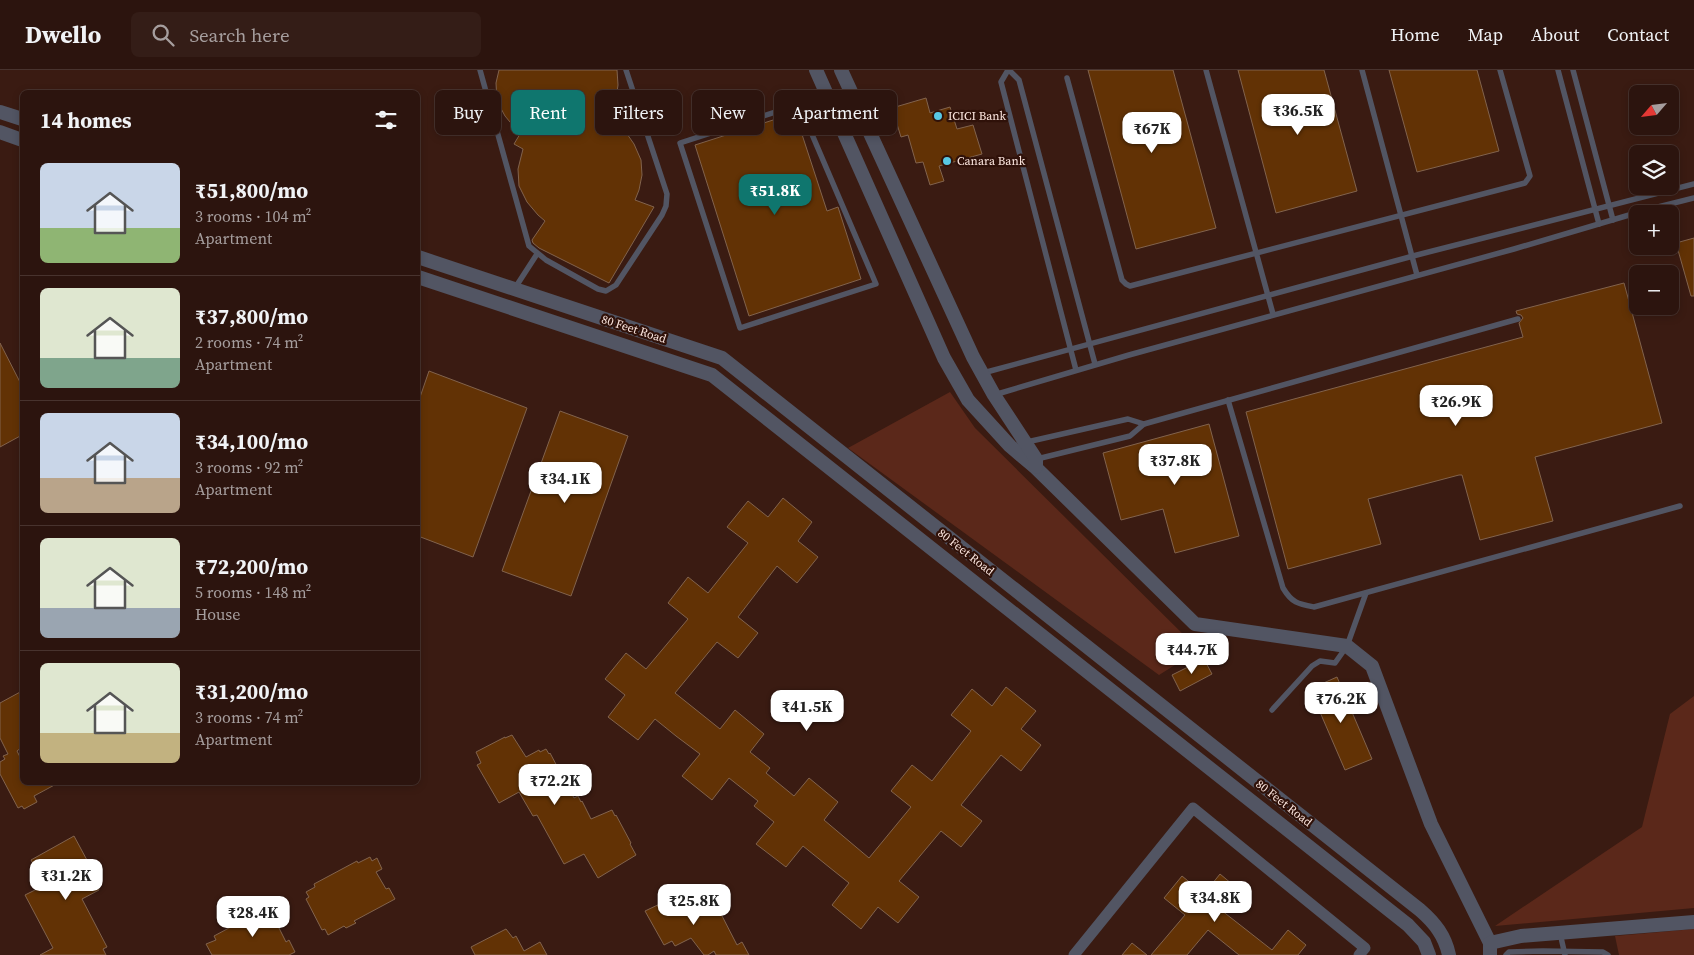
<!DOCTYPE html>
<meta charset="utf-8">
<style>
:root{--surface:#2c140e;--page:#341d17;--text:#f1f3f6;--muted:#a69e9e;--line:#48332e;--accent:#0f766e}
body{margin:0;font-family:"Source Serif 4",serif;background:var(--page);color:var(--text);height:100vh;display:flex;flex-direction:column;font-size:19px;white-space:nowrap}
*{box-sizing:border-box;margin:0}
p{font-size:16px;color:var(--muted)}
.icon{flex:none;width:28px;height:28px;fill:none;stroke:currentColor;stroke-width:2;stroke-linecap:round;stroke-linejoin:round}
.map{position:relative;flex:1;overflow:hidden}
.sheet{position:absolute;left:20px;top:20px;width:400px;height:695px;display:flex;flex-direction:column;background:var(--surface);border-radius:8px;box-shadow:0 2px 8px #0003,0 0 0 1px var(--line)}
.sheet>*{flex:none}
.banner{position:absolute;left:435px;top:20px;width:475px;height:45px;display:flex;gap:10px}
.needle{width:32px;rotate:242deg}
.buttons{position:absolute;left:1629px;top:15px;display:grid;gap:10px}
.buttons a{display:grid;place-items:center;width:50px;height:50px;border-radius:8px;background:var(--surface);box-shadow:0 2px 8px #0003,0 0 0 1px var(--line);font-size:25px}
.price{position:absolute;translate:-50% -42px;padding:0 11px;border-radius:10px;background:#fff;color:#222;font-size:16px;line-height:32px;filter:drop-shadow(0 1px 2px #0008)}
.price::after{content:'';position:absolute;left:50%;top:30px;width:15px;height:11px;margin-left:-8px;background:inherit;clip-path:polygon(0 0,100% 0,50% 100%)}
.price.on{background:var(--accent);color:#fff}
ul{padding:0;list-style:none}
li{display:flex;align-items:center;gap:15px;height:125px;padding:0 20px}
li+li{border-top:1px solid var(--line)}
li span{display:grid;place-items:center;flex:none;width:140px;height:100px;border-radius:8px;color:#555}
li>.icon{margin-inline-start:auto}
span .icon{width:60px;height:60px;fill:#fffc;stroke-width:1}
li b{font-size:21px}
h2{display:flex;justify-content:space-between;align-items:center;height:60px;padding:0 20px;font-size:21px}
.chip{padding:0 18px;border-radius:8px;background:var(--surface);box-shadow:0 2px 8px #0003,0 0 0 1px var(--line);font-size:18px;line-height:45px}
.chip.on{background:var(--accent);color:#fff}
header{display:flex;align-items:center;gap:30px;box-sizing:border-box;height:70px;padding:0 25px;background:var(--surface);border-bottom:1px solid var(--line)}
header strong{font-size:24px}
nav{display:flex;gap:28px;margin-inline-start:auto;font-size:18px}
.search{width:350px;height:45px;background:var(--page);display:flex;align-items:center;gap:12px;box-sizing:border-box;padding:0 18px;border-radius:8px;color:var(--muted);font-size:19px}
.map>svg:first-child{display:block}
</style>
<header>
<strong>Dwello</strong>
<div class="search"><svg class="icon" aria-label="search" viewBox="0 0 24 24"><circle cx="10" cy="10" r="6"/><path d="M15 15l6 6"/></svg>Search here</div>
<nav><a>Home</a><a>Map</a><a>About</a><a>Contact</a></nav>
</header>
<div class="map">
<svg width="1694" height="885" viewBox="0 0 1694 885">
<rect width="100%" height="100%" fill="#3a1b12"/>
<g fill="#5b281a">
<path d="M950 322 975 358 1199 580 1159 605 848 378Z"/>
<path d="M1694 626V838L1495 856 1642 757 1670 644Z"/>
<path d="M1694 859V885H1619L1615 866Z"/>
</g>
<g fill="#623205" stroke="#82634d">
<path d="M499 0H617L618 15 616 29 610 40 620 45 616 55 625 61 634 74 641 90 642 105 639 120 635 130 654 137 609 213 539 178 533 173 532 170 545 151 538 145 527 132 519 116 518 99 523 79 514 74 520 64 505 46 497 31 496 13Z"/>
<path d="M1088 0H1173L1216 158 1136 179Z"/>
<path d="M1238 0H1324L1357 121 1276 143Z"/>
<path d="M1389 0H1477L1499 81 1417 102Z"/>
<path d="M926 28 930 43 950 37 957 59 973 55 982 84 939 96 944 111 930 115 923 92 916 93 908 65 901 67 892 38Z"/>
<path d="M795 43 827 141 838 137 861 209 749 246 695 75Z"/>
<path d="M1694 168V226H1691L1676 173Z"/>
<path d="M1624 213 1662 353 1535 387 1553 451 1480 470 1462 405H1459L1368 429 1381 474 1288 499 1246 342 1523 267 1519 253 1523 248 1521 245 1517 244 1516 241Z"/>
<path d="M0 273 22 316V365L0 377Z"/>
<path d="M429 301 527 338 473 487 418 466V333Z"/>
<path d="M560 341 628 366 571 526 502 501Z"/>
<path d="M1209 354 1239 466 1175 483 1163 439 1121 450 1103 383Z"/>
<path d="M783 428 812 452 798 471 818 487 797 513 777 496 738 547 758 563 738 588 717 572 675 623 720 659 735 640 764 664 750 682 770 698 766 703 794 726 809 708 838 732 824 750 869 788 911 737 891 721 912 695 932 711 971 661 951 645 972 619 992 636 1006 617 1036 641 1021 659 1041 675 1021 701 1001 685 961 735 982 751 961 777 941 761 899 811 919 827 898 853 878 837 861 859 832 835 849 813 829 797 803 776 786 797 756 774 774 752 754 736 758 731 729 708 712 730 682 706 700 684 676 666 655 649 638 670 608 647 625 625 605 609 626 583 646 599 688 549 668 533 688 507 708 523 748 473 727 457 748 431 768 447Z"/>
<path d="M1204 589 1212 604 1180 621 1172 605Z"/>
<path d="M1337 607 1372 689 1345 700 1310 619Z"/>
<path d="M22 621V677L17 681 22 691V712H60L34 726 37 732 24 739 22 736 18 738 0 704V692L5 689 3 686 8 684 0 668V633Z"/>
<path d="M512 665 526 687 539 680 540 682 546 679 549 684 550 683 574 728 578 726 581 732 582 731 591 749 612 740 615 746 616 745 631 773 630 774 636 785 598 808 584 784 564 794 537 745 533 746 519 722 499 733 477 695 481 693 476 682 505 667V668Z"/>
<path d="M74 766 95 805 93 806 99 820 82 829 107 877 103 879 106 885H40L53 878 25 825 45 815 31 790Z"/>
<path d="M370 787 372 791 377 788 382 799 376 802 386 819 389 818 395 829 354 851 356 853 346 858 344 856 328 865 325 859 322 860 306 829 309 827 306 822 315 817 314 814 357 791 358 793Z"/>
<path d="M1220 804 1238 819 1221 840 1272 880 1288 860 1306 875 1298 885H1239L1208 860 1187 885H1151L1185 845 1164 828 1182 806 1204 824Z"/>
<path d="M685 822 693 837 705 830 708 835 716 830 722 841 720 842 737 875 742 872 749 885H716L714 881 708 885H704L691 868 675 876 672 871 664 875 645 841Z"/>
<path d="M269 839 272 844 277 841 282 851 277 854 286 872 289 870 295 882 289 885H212L206 874 216 870 214 866 257 843 258 845Z"/>
<path d="M506 859 513 868 516 866 524 881 540 872 547 885H475L471 877Z"/>
<path d="M1132 873 1147 885H1122Z"/>
</g>
<g fill="none" stroke-linecap="round" stroke-linejoin="round">
<g stroke="#525563" stroke-width="5.5">
<path d="M480 0 529 176 546 190 598 219 606 221 616 215 662 145 666 136 667 124 626 0"/>
<path d="M1008 0 1001 12 1076 300"/>
<path d="M1009 0 1019 10 1095 294"/>
<path d="M1206 0 1273 244"/>
<path d="M1362 0 1417 205"/>
<path d="M1558 0 1599 154"/>
<path d="M1573 0 1613 150"/>
<path d="M1067 8 1122 210 1126 214 1130 216 1525 113 1530 106 1500 0"/>
<path d="M799 34 876 214 740 258 680 73 828 25"/>
<path d="M515 218 537 184"/>
<path d="M983 303 1413 186 1694 114"/>
<path d="M994 325 1129 285 1514 179 1646 140 1694 128"/>
<path d="M1228 330 1283 518C1292 533 1298 534 1314 537L1680 436"/>
<path d="M1027 372 1128 349 1144 354"/>
<path d="M1037 389 1130 366 1144 354 1518 249"/>
<path d="M1272 640 1312 596 1320 591 1335 593 1347 576 1366 523"/>
<path d="M1560 863 1565 885"/>
<path d="M1506 885 1509 882 1543 881 1603 882 1608 885"/>
</g>
<path stroke="#525563" stroke-width="11" d="M1074 885 1193 738 1365 878 1359 885"/>
<g stroke="#525563" stroke-width="14">
<path d="M816 0 944 288 968 330 1010 376 1036 398 1195 554 1347 576 1372 596 1431 754 1490 873V885"/>
<path d="M841 0 973 287 994 325 1036 389V397"/>
<path d="M0 42 22 49"/>
<path d="M0 62 22 70"/>
<path d="M418 187 722 288 1420 840C1435 853 1445 866 1449 885"/>
<path d="M418 207 712 305 1408 855 1424 872 1429 885"/>
<path d="M1490 873 1521 866 1694 852"/>
</g>
</g>
<g fill="#58c8e4" stroke="#2f1109" stroke-width="2">
<circle cx="938" cy="46" r="5"/>
<circle cx="947" cy="91" r="5"/>
</g>
<g text-anchor="middle" dominant-baseline="central" stroke-width="4.5" stroke-linejoin="round" paint-order="stroke">
<g font-size="12" fill="#fce6df" stroke="#2f1109" text-anchor="start">
<text x="948" y="46">ICICI Bank</text>
<text x="957" y="91">Canara Bank</text>
</g>
<g font-size="12" fill="#fce6df" stroke="#2f1109">
<text transform="translate(634 259) rotate(18)">80 Feet Road</text>
<text transform="translate(966 482) rotate(38)">80 Feet Road</text>
<text transform="translate(1284 733) rotate(38)">80 Feet Road</text>
</g>
</g>
</svg>
<div class="buttons">
<a><svg class="needle" viewBox="-14 -14 28 28"><path d="M0-13l5 13h-10z" fill="#e53935"/><path d="M0 13l5-13h-10z" fill="#a69e9e"/></svg></a>
<a><svg class="icon" aria-label="layers" viewBox="0 0 24 24"><path d="M12 4l9 5-9 5-9-5zM3 14l9 5 9-5"/></svg></a>
<a>+</a>
<a>−</a>
</div>
<b class="price" style="left:1298px;top:66px">₹36.5K</b>
<b class="price" style="left:1152px;top:84px">₹67K</b>
<b class="price on" style="left:775px;top:146px">₹51.8K</b>
<b class="price" style="left:1456px;top:357px">₹26.9K</b>
<b class="price" style="left:1175px;top:416px">₹37.8K</b>
<b class="price" style="left:565px;top:434px">₹34.1K</b>
<b class="price" style="left:1192px;top:605px">₹44.7K</b>
<b class="price" style="left:1341px;top:654px">₹76.2K</b>
<b class="price" style="left:807px;top:662px">₹41.5K</b>
<b class="price" style="left:555px;top:736px">₹72.2K</b>
<b class="price" style="left:66px;top:831px">₹31.2K</b>
<b class="price" style="left:1215px;top:853px">₹34.8K</b>
<b class="price" style="left:694px;top:856px">₹25.8K</b>
<b class="price" style="left:253px;top:868px">₹28.4K</b>
<div class="banner">
<a class="chip">Buy</a>
<a class="chip on">Rent</a>
<a class="chip">Filters</a>
<a class="chip">New</a>
<a class="chip">Apartment</a>
</div>
<section class="sheet">
<h2>14 homes<svg class="icon" aria-label="filters" viewBox="0 0 24 24"><path d="M4 7h16M4 17h16"/><circle cx="9" cy="7" r="2"/><circle cx="15" cy="17" r="2"/></svg></h2>
<ul>
<li><span style="background:linear-gradient(#c9d6e8 65%,#8fb573 0)"><svg class="icon" aria-label="home" viewBox="0 0 24 24"><path d="M3 11l9-7 9 7M6 9v11h12V9"/></svg></span><div><b>₹51,800/mo</b><p>3 rooms · 104 m²</p><p>Apartment</p></div></li>
<li><span style="background:linear-gradient(#dfe7d0 70%,#7fa58c 0)"><svg class="icon" aria-label="home" viewBox="0 0 24 24"><path d="M3 11l9-7 9 7M6 9v11h12V9"/></svg></span><div><b>₹37,800/mo</b><p>2 rooms · 74 m²</p><p>Apartment</p></div></li>
<li><span style="background:linear-gradient(#c9d6e8 65%,#b9a48a 0)"><svg class="icon" aria-label="home" viewBox="0 0 24 24"><path d="M3 11l9-7 9 7M6 9v11h12V9"/></svg></span><div><b>₹34,100/mo</b><p>3 rooms · 92 m²</p><p>Apartment</p></div></li>
<li><span style="background:linear-gradient(#dfe7d0 70%,#9aa5b1 0)"><svg class="icon" aria-label="home" viewBox="0 0 24 24"><path d="M3 11l9-7 9 7M6 9v11h12V9"/></svg></span><div><b>₹72,200/mo</b><p>5 rooms · 148 m²</p><p>House</p></div></li>
<li><span style="background:linear-gradient(#dfe7d0 70%,#c2b280 0)"><svg class="icon" aria-label="home" viewBox="0 0 24 24"><path d="M3 11l9-7 9 7M6 9v11h12V9"/></svg></span><div><b>₹31,200/mo</b><p>3 rooms · 74 m²</p><p>Apartment</p></div></li>
</ul>
</section>
</div>
